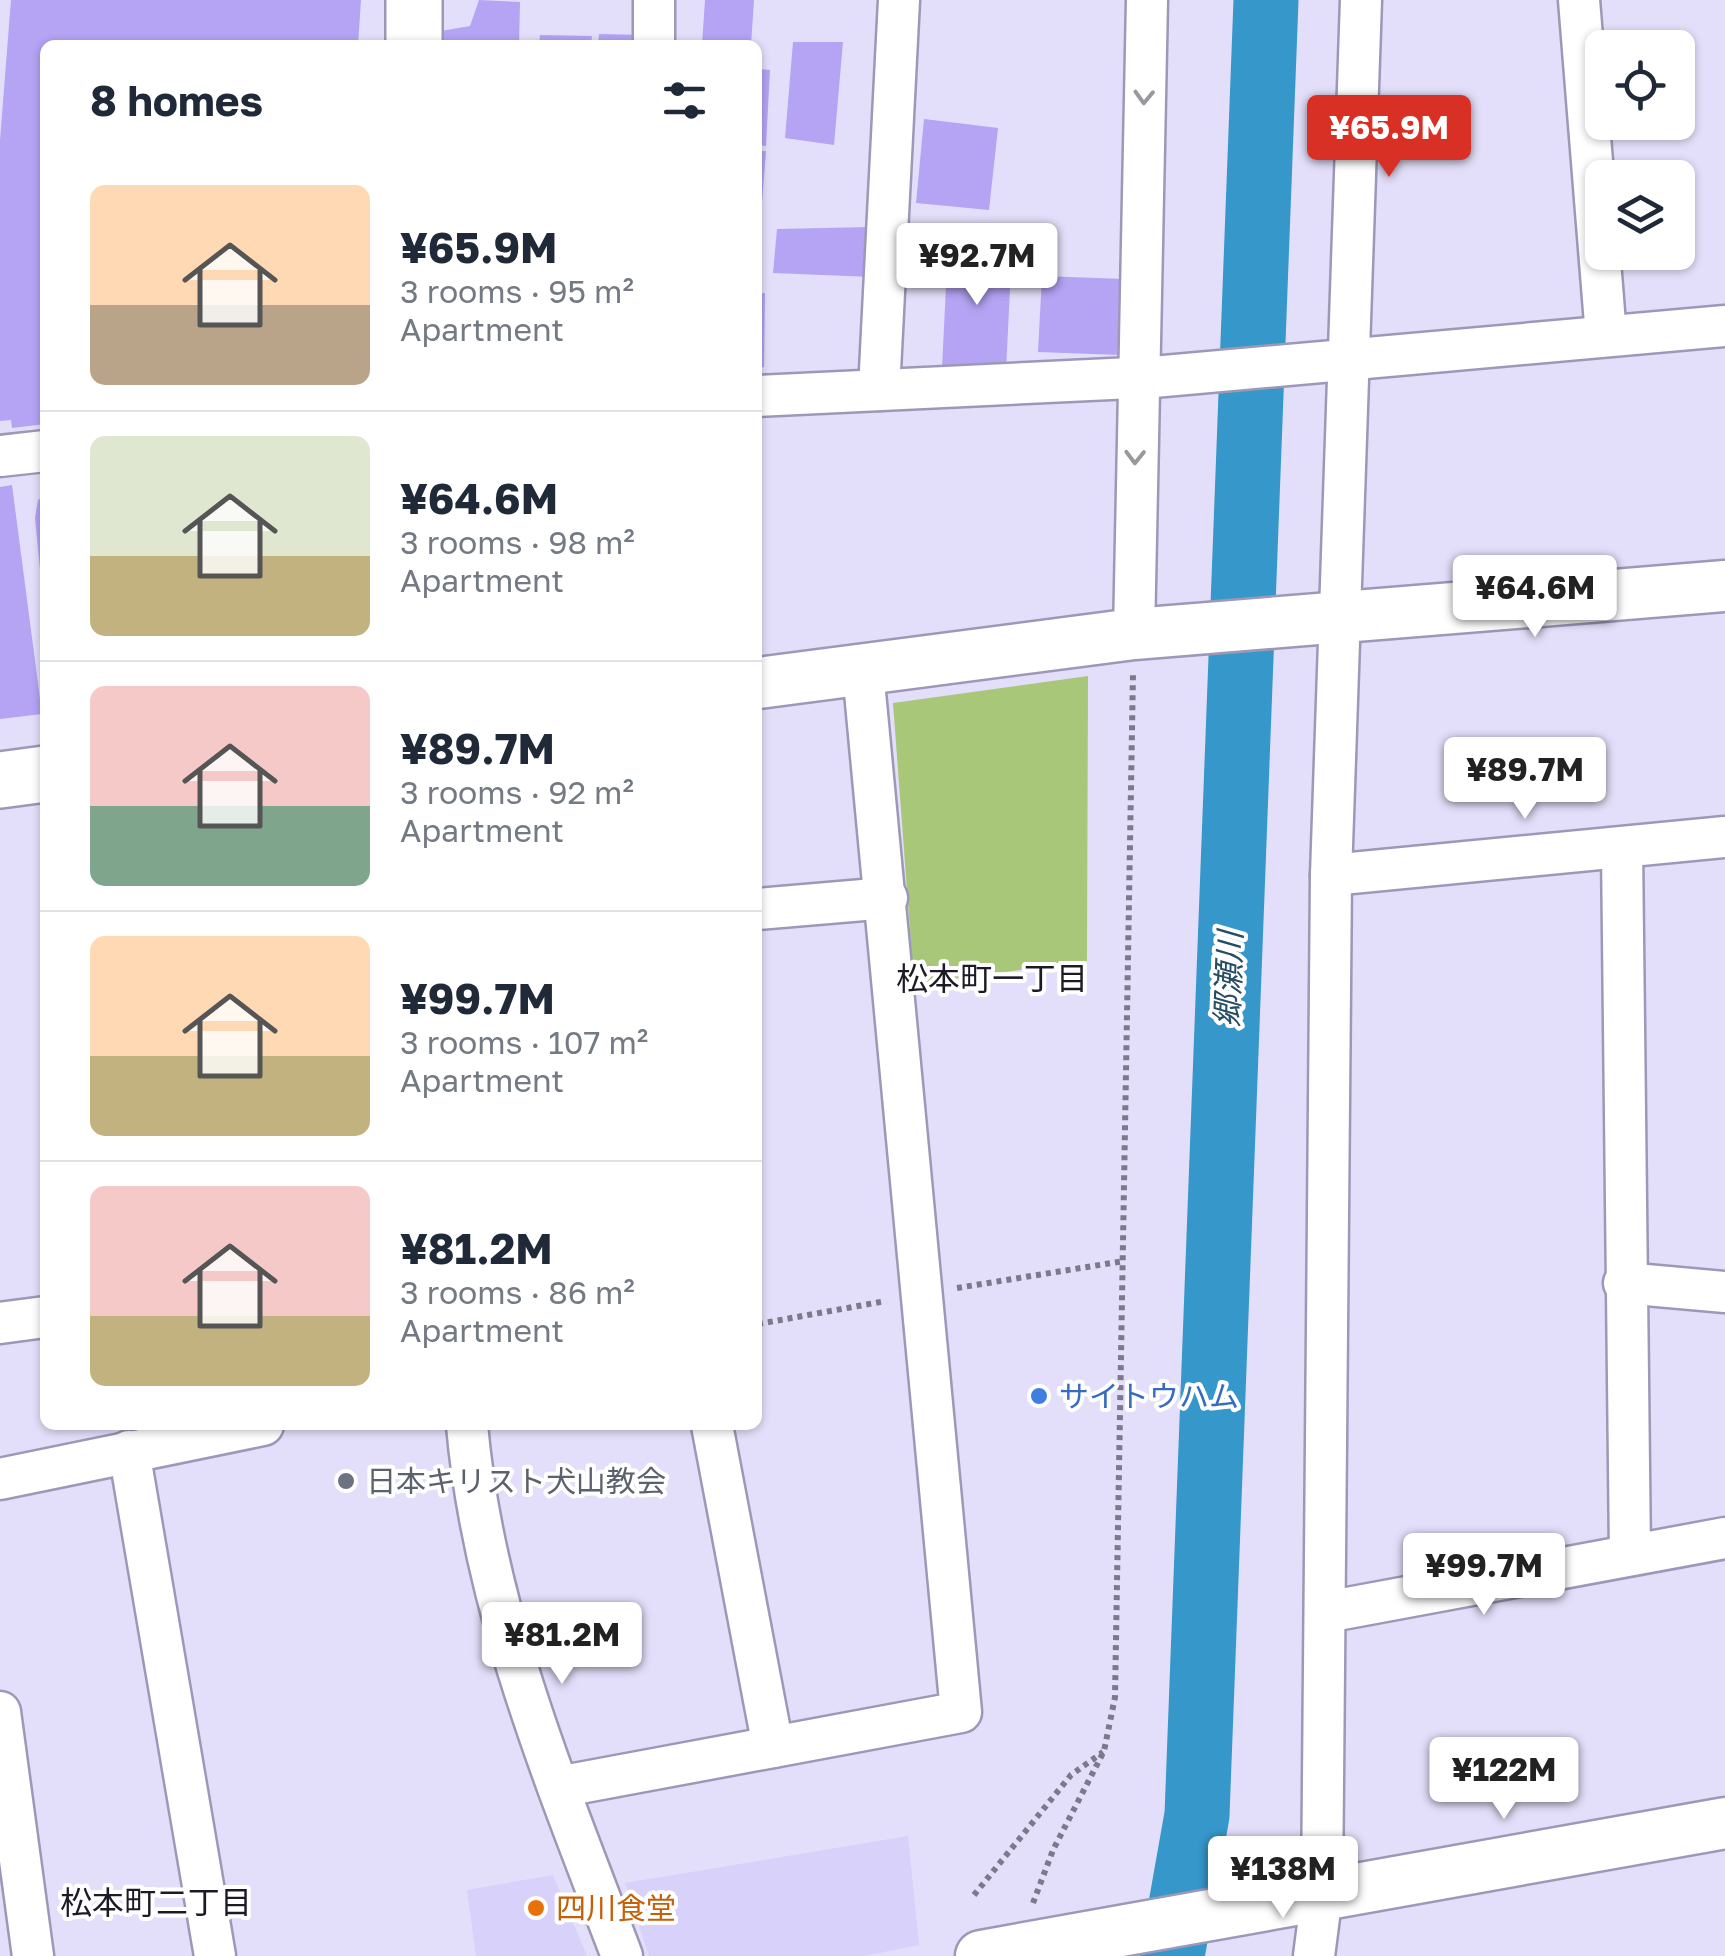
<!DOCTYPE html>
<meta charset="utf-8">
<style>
:root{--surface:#fff;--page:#f6f6f7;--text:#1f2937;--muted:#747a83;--line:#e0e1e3;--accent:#d93025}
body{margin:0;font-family:"Golos Text","Noto Sans JP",sans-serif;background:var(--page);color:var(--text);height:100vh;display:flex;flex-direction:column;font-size:38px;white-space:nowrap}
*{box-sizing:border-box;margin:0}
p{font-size:32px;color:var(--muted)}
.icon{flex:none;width:55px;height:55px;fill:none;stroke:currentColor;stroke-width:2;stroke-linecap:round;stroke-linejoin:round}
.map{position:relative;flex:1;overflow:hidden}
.sheet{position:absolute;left:40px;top:40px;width:722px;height:1390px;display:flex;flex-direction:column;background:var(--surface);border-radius:15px;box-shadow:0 2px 8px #0004}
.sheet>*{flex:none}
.buttons{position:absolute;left:1585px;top:30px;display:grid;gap:20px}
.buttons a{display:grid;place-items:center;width:110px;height:110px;border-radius:15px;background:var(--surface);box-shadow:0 2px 8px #0004;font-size:50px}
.price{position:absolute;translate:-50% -85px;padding:0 22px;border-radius:10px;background:#fff;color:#222;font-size:32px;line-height:65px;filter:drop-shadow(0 2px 5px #0008)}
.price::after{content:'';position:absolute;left:50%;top:60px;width:30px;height:22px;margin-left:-15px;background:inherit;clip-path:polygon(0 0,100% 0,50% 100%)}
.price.selected{background:var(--accent);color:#fff}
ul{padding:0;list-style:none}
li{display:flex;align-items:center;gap:30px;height:250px;padding:0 50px}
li+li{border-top:2px solid var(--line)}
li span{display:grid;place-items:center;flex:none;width:280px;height:200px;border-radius:15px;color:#555}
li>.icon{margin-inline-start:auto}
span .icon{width:120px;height:120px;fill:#fffc;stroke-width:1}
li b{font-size:42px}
h2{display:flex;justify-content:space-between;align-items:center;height:120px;padding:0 50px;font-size:42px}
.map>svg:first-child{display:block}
</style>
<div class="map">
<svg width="1725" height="1956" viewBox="0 0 1725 1956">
<rect width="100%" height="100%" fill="#e3dffa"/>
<g fill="#d8d1f9">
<path d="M908 1836 919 1945 864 1956H649L625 1883Z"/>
<path d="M553 1875 587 1956H476L467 1890Z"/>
</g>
<path fill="#a8c779" d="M1088 676 1087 961 914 984 893 703Z"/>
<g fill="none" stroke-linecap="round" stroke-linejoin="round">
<path stroke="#3697ca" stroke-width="65" d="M1172 1956 1197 1815 1266 0"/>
</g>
<g fill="#b5a3f4">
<path d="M11 0H361L358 45H45V424L12 428 11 420 0 421V140Z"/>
<path d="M479 0 520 2 519 45H440L441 31 470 26Z"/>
<path d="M705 0H754L751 45H702Z"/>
<path d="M599 34 646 35V45H598Z"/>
<path d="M540 35 592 36 591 45H539Z"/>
<path d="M793 42H843L834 145 785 138Z"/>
<path d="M758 69 770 70 766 146 758 145Z"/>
<path d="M924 119 998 128 989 210 916 203Z"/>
<path d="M758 151H766L760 228H758Z"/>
<path d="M871 227 872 277 773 273 777 229Z"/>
<path d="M948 245 1012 248 1006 371 942 368Z"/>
<path d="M1042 276 1124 279 1121 355 1038 352Z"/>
<path d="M758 293H765L764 367 758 368Z"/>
<path d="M12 485 42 714 0 719V487Z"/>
<path d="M45 496V590H42L35 518 38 500Z"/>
</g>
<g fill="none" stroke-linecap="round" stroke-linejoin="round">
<defs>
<g id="minor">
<path d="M654 0V45"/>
<path d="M1579 0 1606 336"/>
<path d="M879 390 899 0"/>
<path d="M758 396 1153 377 1725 326"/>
<path d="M0 456 45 451"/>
<path d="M1134 634 1147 0"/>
<path d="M1622 848 1630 1555"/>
<path d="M1331 875 1725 837"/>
<path d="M758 909 887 898"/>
<path d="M1624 1283 1725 1292"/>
<path d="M0 1323 45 1317"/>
<path d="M467 1425C483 1609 557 1785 622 1956"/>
<path d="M712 1425 773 1747"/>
<path d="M129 1451 215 1956"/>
<path d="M0 1479 263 1425"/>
<path d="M1326 1612 1725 1538"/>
<path d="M0 1712 33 1956"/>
<path d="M558 1787 961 1712 863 671"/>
<path d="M1314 1956 1322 1894 1331 875 1361 0"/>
</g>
<g id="tertiary">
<path d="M758 683 1134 634 1725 586"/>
<path d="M981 1956 1725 1823"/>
</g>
<g id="secondary">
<path d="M414 0V45"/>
<path d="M0 780 45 774"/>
</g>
</defs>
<use href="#minor" stroke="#9d98b7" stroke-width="45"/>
<use href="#tertiary" stroke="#9d98b7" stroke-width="55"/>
<use href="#secondary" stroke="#9d98b7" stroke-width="60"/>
<g stroke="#7c798c" stroke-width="6" stroke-dasharray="5 5" stroke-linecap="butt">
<path d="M957 1288 1124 1261"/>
<path d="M758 1324 886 1301"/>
<path d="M974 1895 1071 1775 1103 1752"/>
<path d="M1033 1903 1053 1850 1104 1751 1115 1697 1133 673"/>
</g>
<use href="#minor" stroke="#fff" stroke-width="40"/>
<use href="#tertiary" stroke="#fff" stroke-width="50"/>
<use href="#secondary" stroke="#fff" stroke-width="55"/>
</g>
<defs><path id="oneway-chevron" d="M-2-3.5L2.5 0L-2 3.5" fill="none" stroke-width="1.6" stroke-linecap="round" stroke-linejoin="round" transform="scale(2.5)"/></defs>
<g stroke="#99989d">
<use href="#oneway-chevron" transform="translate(1144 97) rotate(92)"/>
<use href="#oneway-chevron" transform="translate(1135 457) rotate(91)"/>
</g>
<circle fill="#3f7fe0" stroke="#fff" stroke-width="4" cx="1039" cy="1396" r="10"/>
<circle fill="#6b7280" stroke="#fff" stroke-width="4" cx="346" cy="1481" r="10"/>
<circle fill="#e8710a" stroke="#fff" stroke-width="4" cx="536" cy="1908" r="10"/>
<g text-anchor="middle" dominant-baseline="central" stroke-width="8" stroke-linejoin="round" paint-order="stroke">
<g font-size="30" fill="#366cbe" stroke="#fff" text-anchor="start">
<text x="1059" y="1396">サイトウハム</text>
</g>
<g font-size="30" fill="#5b616d" stroke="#fff" text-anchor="start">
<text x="366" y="1481">日本キリスト犬山教会</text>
</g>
<g font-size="30" fill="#c56008" stroke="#fff" text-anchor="start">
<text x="556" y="1908">四川食堂</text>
</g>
<g font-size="32" fill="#1c1a25" stroke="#fff">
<text x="992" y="978">松本町一丁目</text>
<text x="156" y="1902">松本町二丁目</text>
</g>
<g font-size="32" font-style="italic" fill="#264d63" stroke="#fff">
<text transform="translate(1228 979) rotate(-88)">郷瀬川</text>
</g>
</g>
</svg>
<div class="buttons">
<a><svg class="icon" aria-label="locate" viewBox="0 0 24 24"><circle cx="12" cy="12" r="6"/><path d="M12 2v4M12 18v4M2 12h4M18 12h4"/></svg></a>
<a><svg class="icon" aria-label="layers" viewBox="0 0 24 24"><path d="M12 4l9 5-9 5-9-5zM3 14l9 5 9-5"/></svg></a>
</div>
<b class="price selected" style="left:1389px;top:180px">¥65.9M</b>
<b class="price" style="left:977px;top:308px">¥92.7M</b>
<b class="price" style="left:1535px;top:640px">¥64.6M</b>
<b class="price" style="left:1525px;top:822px">¥89.7M</b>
<b class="price" style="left:1484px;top:1618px">¥99.7M</b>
<b class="price" style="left:562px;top:1687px">¥81.2M</b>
<b class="price" style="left:1504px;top:1822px">¥122M</b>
<b class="price" style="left:1283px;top:1921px">¥138M</b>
<section class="sheet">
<h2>8 homes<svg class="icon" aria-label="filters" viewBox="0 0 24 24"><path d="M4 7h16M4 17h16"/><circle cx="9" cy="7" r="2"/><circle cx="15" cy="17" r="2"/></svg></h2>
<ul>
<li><span style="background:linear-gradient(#ffd9b3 60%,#b9a48a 0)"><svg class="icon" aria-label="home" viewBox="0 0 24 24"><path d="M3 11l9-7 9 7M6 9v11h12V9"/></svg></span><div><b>¥65.9M</b><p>3 rooms · 95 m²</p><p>Apartment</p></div></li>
<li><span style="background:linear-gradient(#dfe7d0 60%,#c2b280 0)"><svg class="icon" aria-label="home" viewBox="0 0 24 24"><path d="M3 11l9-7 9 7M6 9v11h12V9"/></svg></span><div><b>¥64.6M</b><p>3 rooms · 98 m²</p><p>Apartment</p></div></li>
<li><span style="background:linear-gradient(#f6c9c9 60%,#7fa58c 0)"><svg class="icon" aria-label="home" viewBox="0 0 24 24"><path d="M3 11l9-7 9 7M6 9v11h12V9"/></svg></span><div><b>¥89.7M</b><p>3 rooms · 92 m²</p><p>Apartment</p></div></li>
<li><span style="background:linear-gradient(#ffd9b3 60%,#c2b280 0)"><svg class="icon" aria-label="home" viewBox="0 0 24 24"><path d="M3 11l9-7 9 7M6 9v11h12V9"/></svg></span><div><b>¥99.7M</b><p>3 rooms · 107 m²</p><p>Apartment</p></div></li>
<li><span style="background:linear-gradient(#f6c9c9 65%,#c2b280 0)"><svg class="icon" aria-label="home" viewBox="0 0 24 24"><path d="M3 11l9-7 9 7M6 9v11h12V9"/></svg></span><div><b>¥81.2M</b><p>3 rooms · 86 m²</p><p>Apartment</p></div></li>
</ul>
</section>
</div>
